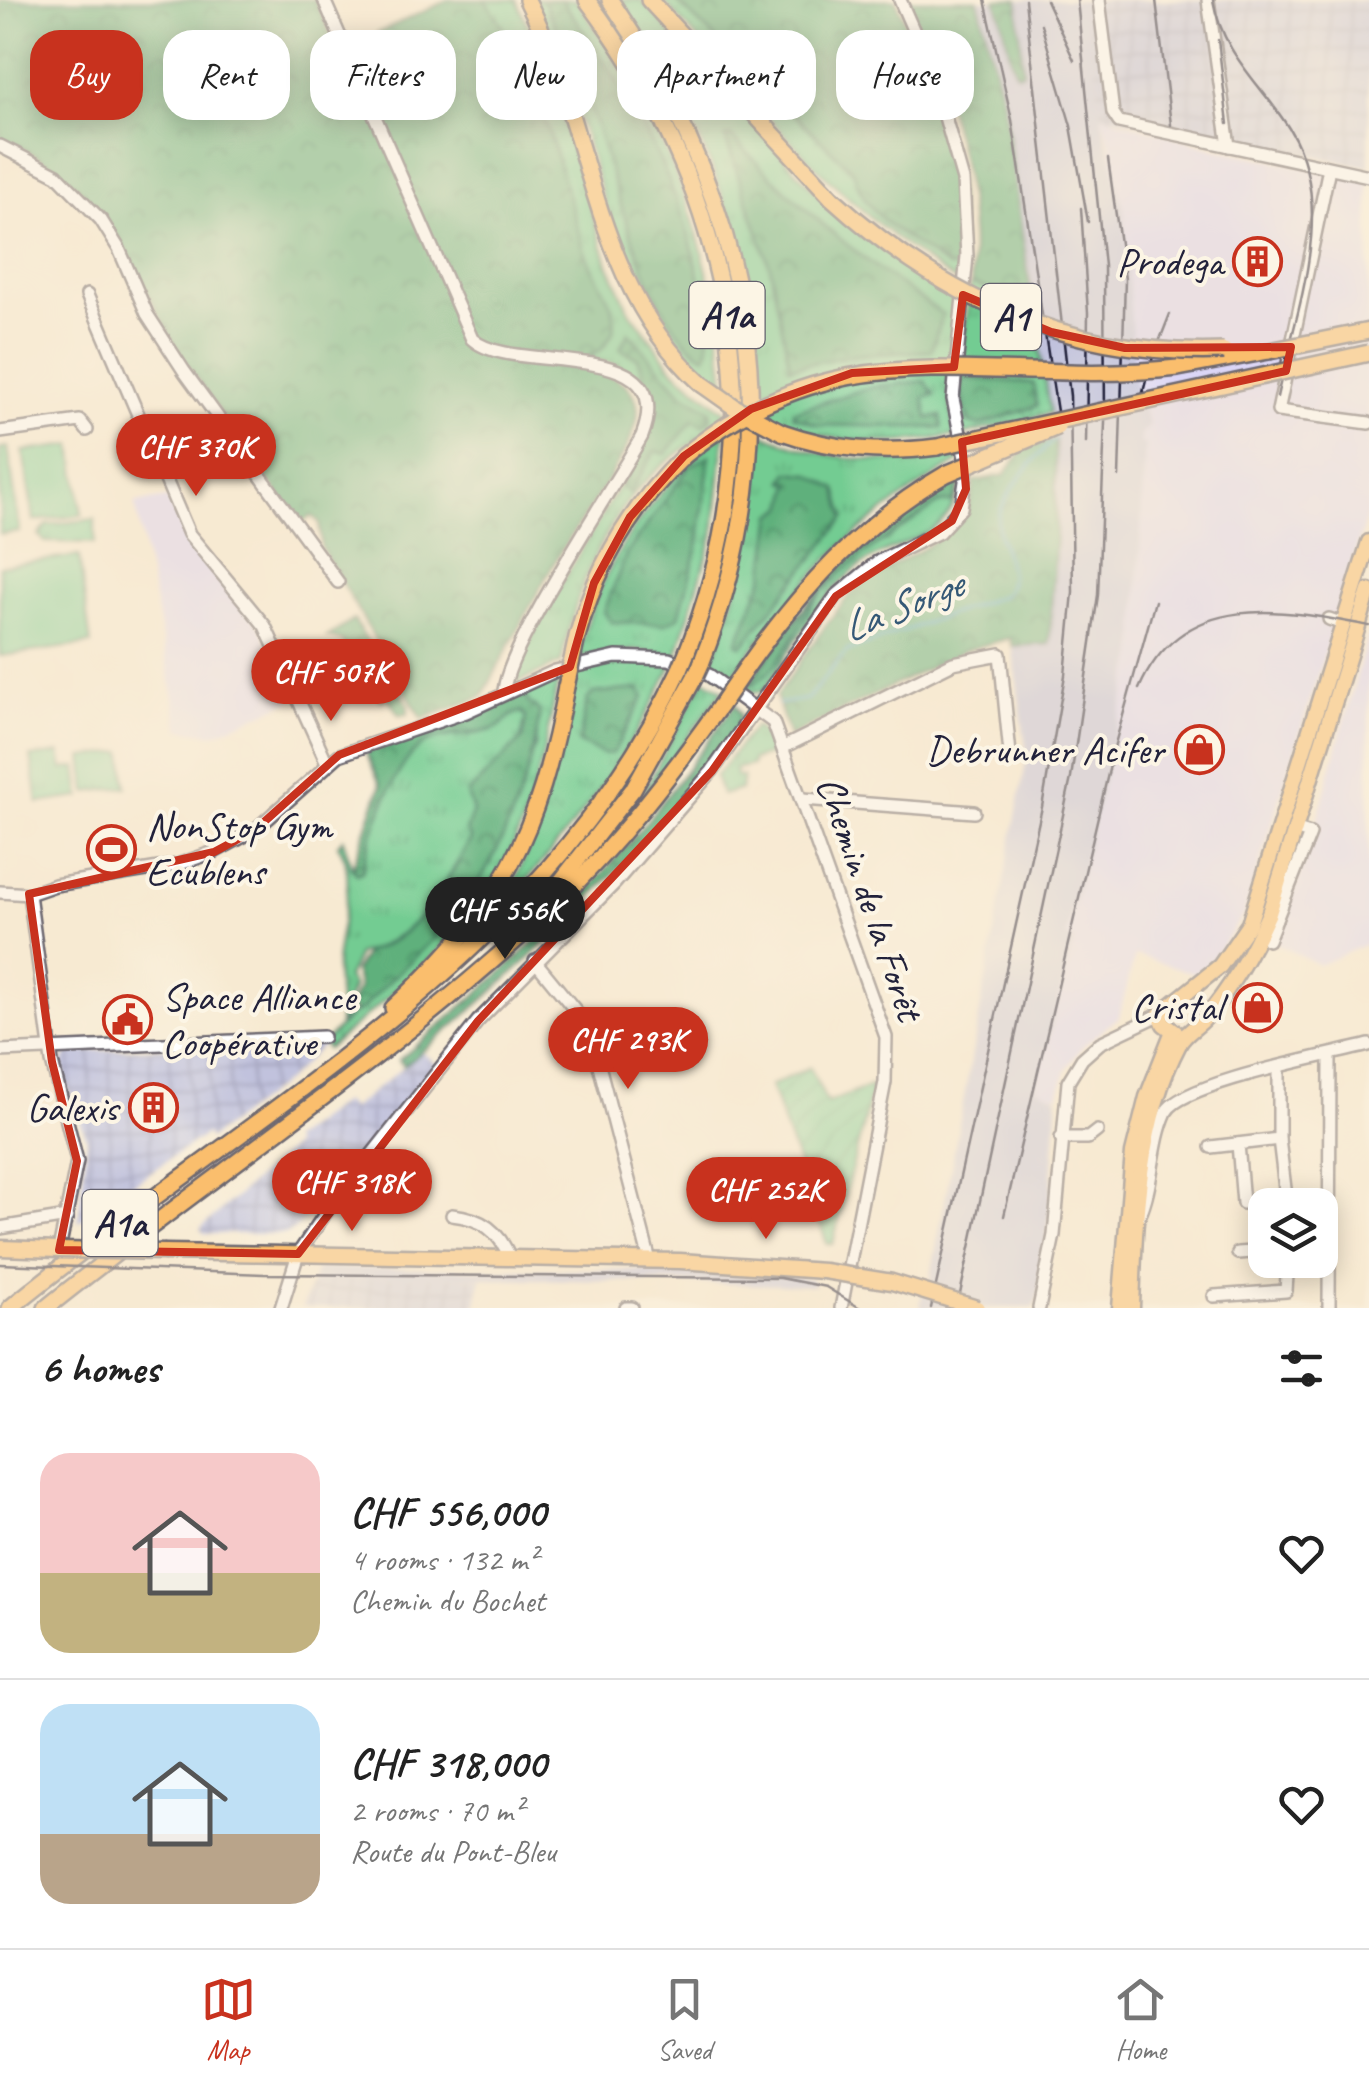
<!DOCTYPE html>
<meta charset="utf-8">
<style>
:root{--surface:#fff;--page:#f2f2f2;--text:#222;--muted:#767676;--line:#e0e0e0;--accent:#c8321e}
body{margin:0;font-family:Caveat,sans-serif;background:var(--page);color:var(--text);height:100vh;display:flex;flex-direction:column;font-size:38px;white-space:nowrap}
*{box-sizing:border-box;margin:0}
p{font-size:32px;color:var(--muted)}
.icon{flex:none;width:55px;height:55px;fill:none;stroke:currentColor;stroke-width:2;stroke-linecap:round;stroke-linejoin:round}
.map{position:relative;height:1308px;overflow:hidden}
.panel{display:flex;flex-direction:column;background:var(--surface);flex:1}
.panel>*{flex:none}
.hud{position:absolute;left:30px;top:30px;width:1310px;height:90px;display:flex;gap:20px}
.controls{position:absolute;left:1248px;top:1188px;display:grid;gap:20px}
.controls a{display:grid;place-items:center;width:90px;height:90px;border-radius:20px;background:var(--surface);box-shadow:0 5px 25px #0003;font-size:50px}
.price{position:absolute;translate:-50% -85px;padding:0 22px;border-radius:35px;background:var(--accent);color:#fff;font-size:32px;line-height:65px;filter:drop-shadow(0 2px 5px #0008)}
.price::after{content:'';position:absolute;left:50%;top:60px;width:30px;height:22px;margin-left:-15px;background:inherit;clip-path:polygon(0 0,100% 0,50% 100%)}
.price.on{background:#222;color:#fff}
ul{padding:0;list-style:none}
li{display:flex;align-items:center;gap:30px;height:250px;padding:0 40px}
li+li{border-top:2px solid var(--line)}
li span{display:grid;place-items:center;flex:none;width:280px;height:200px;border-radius:30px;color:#555}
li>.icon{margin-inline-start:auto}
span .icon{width:120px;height:120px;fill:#fffc;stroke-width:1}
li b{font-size:42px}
h2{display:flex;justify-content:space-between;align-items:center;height:120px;padding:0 40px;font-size:42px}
.chip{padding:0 35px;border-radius:30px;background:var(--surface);box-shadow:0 5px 25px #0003;font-size:35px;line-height:90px}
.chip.on{background:var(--accent);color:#fff}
.menu{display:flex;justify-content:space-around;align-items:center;height:140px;border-top:2px solid var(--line);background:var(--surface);font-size:28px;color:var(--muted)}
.menu a{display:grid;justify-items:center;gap:5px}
.menu .on{color:var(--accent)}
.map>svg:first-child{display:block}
</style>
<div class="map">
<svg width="1369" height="1308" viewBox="0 0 1369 1308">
<defs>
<pattern id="industrial-grid" width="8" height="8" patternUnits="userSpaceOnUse" patternTransform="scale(2.5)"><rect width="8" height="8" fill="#c1c2dd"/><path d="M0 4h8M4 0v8" fill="none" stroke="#a6a6bf"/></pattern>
<pattern id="grass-tufts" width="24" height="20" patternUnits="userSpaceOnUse" patternTransform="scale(2.5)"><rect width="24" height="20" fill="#73cc92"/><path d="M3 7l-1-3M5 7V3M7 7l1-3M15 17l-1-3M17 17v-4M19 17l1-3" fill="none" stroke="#63af7f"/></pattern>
<pattern id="forest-crowns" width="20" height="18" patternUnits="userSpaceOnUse" patternTransform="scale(2.5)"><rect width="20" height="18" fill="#5eb07c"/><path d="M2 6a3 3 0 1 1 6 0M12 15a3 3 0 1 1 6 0" fill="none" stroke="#4d8f67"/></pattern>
<pattern id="garden-furrows" width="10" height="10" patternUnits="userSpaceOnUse" patternTransform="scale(2.5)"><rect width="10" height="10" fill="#73cc92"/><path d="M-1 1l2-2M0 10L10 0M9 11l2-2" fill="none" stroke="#63af7f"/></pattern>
</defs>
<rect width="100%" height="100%" fill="#fcf5e5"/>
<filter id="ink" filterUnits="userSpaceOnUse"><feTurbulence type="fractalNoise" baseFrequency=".01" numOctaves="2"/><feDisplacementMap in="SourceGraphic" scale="20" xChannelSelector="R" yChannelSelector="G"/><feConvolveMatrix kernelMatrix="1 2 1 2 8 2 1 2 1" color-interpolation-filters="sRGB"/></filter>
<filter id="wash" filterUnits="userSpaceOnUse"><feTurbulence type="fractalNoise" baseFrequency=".0048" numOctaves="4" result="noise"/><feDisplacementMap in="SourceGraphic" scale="40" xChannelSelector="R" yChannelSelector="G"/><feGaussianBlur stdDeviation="2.25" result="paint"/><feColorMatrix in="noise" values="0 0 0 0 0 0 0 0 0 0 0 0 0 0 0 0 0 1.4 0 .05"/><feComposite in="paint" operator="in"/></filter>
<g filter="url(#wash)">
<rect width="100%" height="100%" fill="#f7ead2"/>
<g fill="#dbd6f7">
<path d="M1101 115 1217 149 1369 180V509L1245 913 1208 966 1196 974 1135 955 1119 1017 1082 1047 1067 1068 1058 1096 1036 1089 1074 940 1066 937 1135 653 1145 445 1141 444V434L1149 425 1135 384 1110 143Z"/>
<path d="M167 498 188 541 260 628 293 700 214 734 180 729 135 503Z"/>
<path d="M1369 630V943L1319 965 1275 943 1310 846Z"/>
</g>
<g fill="url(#industrial-grid)">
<path d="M1086 0H1369V167L1101 115Z"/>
<path d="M328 1040 286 1081 209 1139 206 1134 78 1222 87 1139 65 1082 62 1063 68 1052Z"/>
<path d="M422 1052 437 1065 386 1131 295 1229 285 1234H205L200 1229 293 1146 291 1140 343 1102 351 1109Z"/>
<path d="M437 1277 481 1279 476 1308H302L312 1281Z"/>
</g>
<g fill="#c1c2dd">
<path d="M978 0H1086L1101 115 1124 210 1135 384 1149 425 1141 434V444H1145L1135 653 1066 937 1074 939 1036 1088 1058 1097 1049 1228 1038 1298 1034 1308H920L923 1286H929L1027 756 1012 646 1049 643 1056 532 1055 439 1003 101Z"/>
<path d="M316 1268 679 1270 795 1276 812 1279 815 1286 437 1277 312 1281Z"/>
</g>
<g fill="url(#grass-tufts)" stroke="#4a7766" stroke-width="2.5">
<path d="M485 0H516L542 55 609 266 629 310 675 371 730 415C706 434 679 451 656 471 602 519 575 595 561 663L517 683 512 677 546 609 645 442C659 402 635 362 591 360L614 313 585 254 526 67Z"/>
<path d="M533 0H576C668 131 713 234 726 395L679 352 639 293 609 218 563 66Z"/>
<path d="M620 0H641L813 189 863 234 959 301 948 388 955 436C886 447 827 445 762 416 760 261 707 126 620 0Z"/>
<path d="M662 0H675L854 172C863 217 914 243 950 268L963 265 962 285C844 212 755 102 662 0Z"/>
<path d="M971 283 1033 307 1050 413 964 435 957 378Z"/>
<path d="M725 431 714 534 676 657 637 650 578 658C598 563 652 491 725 431Z"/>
<path d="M761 433C823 460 891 469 957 451L960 461C848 526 805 578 729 681L709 668C741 593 755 514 761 433Z"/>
<path d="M962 473C953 549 896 533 850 574 814 606 789 652 763 692H742C799 604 868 522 962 473Z"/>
<path d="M95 519V543L45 542 39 535 47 525Z"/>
<path d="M629 661 672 666C624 767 557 850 480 931 487 912 509 894 518 873 546 809 561 740 576 670Z"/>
<path d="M559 676C548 733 538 793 513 846 475 930 396 990 327 1049L323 1043 450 922 491 860 536 744 525 692Z"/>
<path d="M704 679 723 690 642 799 640 798Z"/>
<path d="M521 712 526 717C511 795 441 935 358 954L347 978 353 987 346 1001 349 1014 339 1024C341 1004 337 988 336 970 335 934 361 875 338 845L343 839 352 869 362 872C369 838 395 758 427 742 447 732 475 738 496 728 506 723 508 714 521 712Z"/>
<path d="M755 726 768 737 782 769 777 772 772 754 752 760V765L735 769 737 777 743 776 741 789 722 795 715 777Z"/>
<path d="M123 752 127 787 87 792 83 757Z"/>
<path d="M60 753 63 769 77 767 81 797 38 803 31 757Z"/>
</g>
<g fill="url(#forest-crowns)" stroke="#40695c" stroke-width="2.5">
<path d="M0 0H315L352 80 377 52V33L448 0H485C540 73 557 163 584 249 590 271 607 289 613 311 618 329 610 340 599 352L591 354V371C614 375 638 384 638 412 638 447 575 526 556 560 530 605 507 651 482 697L422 719 321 548 319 522 312 516 300 524C261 470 221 417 185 361 130 273 109 178 0 139Z"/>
<path d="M543 0H562C629 92 691 196 705 311 706 325 712 343 706 356 653 334 614 182 597 129 582 85 563 42 543 0Z"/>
<path d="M675 0H896L928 78 958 179 963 265 950 268C914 243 863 217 854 172Z"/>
<path d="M907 0H978L1003 101 1033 307 971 283C977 180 947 93 907 0Z"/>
<path d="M995 0H1018L1023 72 1017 74C1005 50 1007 23 995 0Z"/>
<path d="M731 136C802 209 857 258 943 314L931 351 855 355 790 367 770 267 725 137Z"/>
<path d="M628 332 682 393 711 410 710 420 703 425 693 420 666 454 655 451 630 493 621 487C654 428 661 425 638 358L620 349Z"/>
<path d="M965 378 1033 383 1037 406 979 426 968 422 960 384Z"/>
<path d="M925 381 935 395 924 398 928 418 941 416 942 428 818 425 794 416V411L871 387Z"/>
<path d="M1055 439 1056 532 1049 644 1012 646 1010 638 966 650 789 737 776 696C800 664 822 626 849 596 889 554 968 548 974 481L1004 475 1025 448Z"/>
<path d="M710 455 698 546 679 617 665 624 611 622 604 612 626 554 689 467Z"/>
<path d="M789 472 809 474 837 489 845 518 742 646 737 643 764 577 773 515 785 507 791 484 784 481Z"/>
<path d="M961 482 953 502 939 503C899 531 848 560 817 599 796 626 779 676 748 686 792 624 884 494 961 482Z"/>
<path d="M354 620 408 704V714L399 715 387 697 381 701 342 641 327 637Z"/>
<path d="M639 689 644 697 613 753 605 755 579 743 587 700 593 693Z"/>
<path d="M525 692 528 702 540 711C531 783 497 868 449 923 421 954 388 979 361 1011L353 1012 351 1001 359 988 354 971 366 952C416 941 447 880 471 839L466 831 473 811 467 794 522 739 526 717 521 712C508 714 506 723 496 728 475 737 447 732 427 742 395 758 369 838 362 871L357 874 352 869 381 786 366 752 456 724Z"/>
<path d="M735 704 741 715 735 732C636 857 529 968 404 1066L399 1060C464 1006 528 952 587 890 642 832 688 768 735 704Z"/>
</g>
<path fill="url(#garden-furrows)" stroke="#4a7766" stroke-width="2.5" d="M810 1067 827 1103 873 1085 833 1244H827L770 1086Z"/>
<g fill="#73cc92" stroke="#4a7766" stroke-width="2.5">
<path d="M73 445 82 515 34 521 23 451Z"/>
<path d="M8 447 20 532 0 534V448Z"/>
<path d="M79 556 91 644 0 656V566Z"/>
</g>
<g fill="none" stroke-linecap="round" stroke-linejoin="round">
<path stroke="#51a8ce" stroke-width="2.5" d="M778 704 807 699 847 651 1004 595C1022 571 996 547 998 521 1000 497 1038 454 1056 438"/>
</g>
</g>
<g filter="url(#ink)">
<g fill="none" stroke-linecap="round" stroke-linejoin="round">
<defs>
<g id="minor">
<path d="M324 0 472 339C513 377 681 333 642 436 617 482 501 655 504 694"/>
<path d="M1099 0 1113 113 1119 122 1369 176"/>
<path d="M1208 0 1229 146"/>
<path d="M0 146 57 175 101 220 119 249 147 314 184 371 338 582"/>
<path d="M1329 168 1278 411 1369 423"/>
<path d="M87 295 189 534 265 626 327 763"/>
<path d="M0 432 80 421 87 430"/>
<path d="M1329 619 1343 624"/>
<path d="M784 747 953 663 1000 654 1010 754"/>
<path d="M803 799 974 812"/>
<path d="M0 892 29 894 55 885 177 865 214 852 255 830 339 755 466 712 555 671 616 657 669 659 709 675 773 722 886 1037 885 1082 841 1308"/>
<path d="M29 894 52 1062 77 1161 59 1250"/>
<path d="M1268 940 1310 834 1297 830"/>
<path d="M535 961 589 1027 650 1261"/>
<path d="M0 1051 323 1037"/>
<path d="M1279 1068V1139L1287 1205"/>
<path d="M1061 1138H1088L1097 1131"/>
<path d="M1238 1144 1243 1203"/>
<path d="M1211 1147 1279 1139"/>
<path d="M452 1215C482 1218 499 1231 510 1258"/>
<path d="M1139 1217C1154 1184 1151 1145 1166 1112 1181 1083 1331 1055 1369 1045"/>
<path d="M0 1228 67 1217"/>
<path d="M1238 1253 1265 1251"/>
<path d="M1214 1296 1286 1291 1288 1260"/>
<path d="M281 1308 298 1254 327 1211 478 1021 615 883 712 771 836 596 877 562 939 532 961 508 967 468 953 399 967 256 963 180 933 75 900 0"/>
<path d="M626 1308H632"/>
<path d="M1039 1308 1054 1235 1068 1082 1082 1059 1100 1043 1159 1015"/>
<path d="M1329 1308 1330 1056"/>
</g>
<g id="major">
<path d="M1183 1038 1164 1024 1160 1014 1220 966 1249 924 1369 542"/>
<path d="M0 1248 59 1250"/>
<path d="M165 1252 680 1261 824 1271"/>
<path d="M1120 1308 1133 1153 1147 1097 1171 1036"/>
<path d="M1132 1308C1135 1220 1137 1124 1179 1044 1184 1034 1197 1027 1205 1018 1231 988 1253 949 1269 913L1369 591"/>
</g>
<g id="highway">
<path d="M527 0C592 126 591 284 702 384"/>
<path d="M587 0C735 198 777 426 685 657"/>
<path d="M610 0C752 208 794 425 701 664"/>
<path d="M649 0 832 198"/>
<path d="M1178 368 1269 351"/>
<path d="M782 432C833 450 882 454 937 447"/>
<path d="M577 637C596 566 631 507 684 456"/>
<path d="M746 668C801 590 862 522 946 474"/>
<path d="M543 904 633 789 696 675"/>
<path d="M393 1008C504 904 538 836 566 687"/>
<path d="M10 1308C251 1111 542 963 680 669"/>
<path d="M46 1308C215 1172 397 1054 555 904 618 844 670 776 720 706"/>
</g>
</defs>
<use href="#minor" stroke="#6d6870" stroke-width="16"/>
<use href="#major" stroke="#6d6870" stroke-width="19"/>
<use href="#highway" stroke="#6d6870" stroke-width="20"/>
<use href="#minor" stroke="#fff" stroke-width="11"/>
<use href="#major" stroke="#fabe6d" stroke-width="14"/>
<use href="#highway" stroke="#fabe6d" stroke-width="15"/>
<path stroke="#22223b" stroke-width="2.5" d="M0 1264 264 1274 780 1278 826 1287 860 1308"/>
<g stroke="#22223b" stroke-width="2.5">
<path d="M985 0 1012 120 1058 418"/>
<path d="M1046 0 1074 60"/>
<path d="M1156 0 1171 125"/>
<path d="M1213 0C1223 56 1262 84 1290 130 1338 209 1295 314 1277 397"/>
<path d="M1041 24 1071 126 1088 222"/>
<path d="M1218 40 1228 124"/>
<path d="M1108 159 1125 279 1119 477"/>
<path d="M1081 208 1088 313 1086 443"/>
<path d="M1140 404 1150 365 1170 314"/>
<path d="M1139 689C1182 589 1283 609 1369 626"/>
<path d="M1004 1216 1115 744 1155 601"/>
<path d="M931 1308 1042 807 1065 675 1073 592 1070 396 1025 0"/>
<path d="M957 1308 1071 778 1098 595 1105 423 1104 266 1077 0"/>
</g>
<defs>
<g id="major-bridge">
<path d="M59 1250 165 1252"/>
<path d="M824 1271 892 1282 977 1308"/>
</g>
<g id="highway-bridge">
<path d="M832 198C944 300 1070 357 1224 351"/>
<path d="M1269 351 1369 331"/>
<path d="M702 384 736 408 782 432"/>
<path d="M937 447 1369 353"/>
<path d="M684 456C847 321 991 389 1178 368"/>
<path d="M946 474 1057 427"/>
<path d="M680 669 685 657"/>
<path d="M696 675 701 664"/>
<path d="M566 687 577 637"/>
<path d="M720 706 746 668"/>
</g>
</defs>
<use href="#major-bridge" stroke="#6d6870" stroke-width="19" stroke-linecap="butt"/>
<use href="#highway-bridge" stroke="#6d6870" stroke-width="20" stroke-linecap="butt"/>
<use href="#major-bridge" stroke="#fabe6d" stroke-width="14"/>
<use href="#highway-bridge" stroke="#fabe6d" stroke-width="15"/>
</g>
</g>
<path d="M0 0H1369V1308H0ZM963 295 1051 332 1125 348 1291 347 1286 371 962 442 966 489 952 521 836 596 712 771 478 1021 298 1254 59 1250 77 1161 52 1062 29 894 214 852 255 830 339 755 570 667 594 583 630 517 684 456 751 409 852 373 954 367Z" fill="#f7ead2" fill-opacity=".55" fill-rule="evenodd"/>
<path fill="none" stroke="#c8321e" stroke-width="8" stroke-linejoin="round" d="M963 295 1051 332 1125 348 1291 347 1286 371 962 442 966 489 952 521 836 596 712 771 478 1021 298 1254 59 1250 77 1161 52 1062 29 894 214 852 255 830 339 755 570 667 594 583 630 517 684 456 751 409 852 373 954 367Z"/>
<defs>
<symbol id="building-ring" viewBox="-11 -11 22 22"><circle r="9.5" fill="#fcf5e5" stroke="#c8321e" stroke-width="1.5"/><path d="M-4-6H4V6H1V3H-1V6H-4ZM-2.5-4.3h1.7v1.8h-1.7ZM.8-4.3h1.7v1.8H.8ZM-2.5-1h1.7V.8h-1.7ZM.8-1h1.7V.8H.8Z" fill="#c8321e"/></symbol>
<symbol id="shop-ring" viewBox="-11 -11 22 22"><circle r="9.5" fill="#fcf5e5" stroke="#c8321e" stroke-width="1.5"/><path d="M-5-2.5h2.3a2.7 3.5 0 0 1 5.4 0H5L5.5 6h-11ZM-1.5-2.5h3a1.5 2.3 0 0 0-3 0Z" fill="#c8321e"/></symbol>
<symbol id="stadium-ring" viewBox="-11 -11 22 22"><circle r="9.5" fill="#fcf5e5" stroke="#c8321e" stroke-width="1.5"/><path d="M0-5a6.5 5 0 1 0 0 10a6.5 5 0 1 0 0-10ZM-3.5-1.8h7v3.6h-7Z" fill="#c8321e"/></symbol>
<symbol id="civic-ring" viewBox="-11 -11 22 22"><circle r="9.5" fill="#fcf5e5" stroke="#c8321e" stroke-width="1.5"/><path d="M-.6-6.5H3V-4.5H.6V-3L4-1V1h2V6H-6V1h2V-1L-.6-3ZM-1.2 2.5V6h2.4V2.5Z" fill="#c8321e"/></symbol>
</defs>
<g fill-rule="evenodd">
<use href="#building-ring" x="1230" y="234" width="55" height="55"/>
<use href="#shop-ring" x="1172" y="722" width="55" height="55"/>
<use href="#stadium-ring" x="84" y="822" width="55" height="55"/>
<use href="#shop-ring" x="1230" y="980" width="55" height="55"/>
<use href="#civic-ring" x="100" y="992" width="55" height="55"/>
<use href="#building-ring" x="126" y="1080" width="55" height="55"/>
</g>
<g text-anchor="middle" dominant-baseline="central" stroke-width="8" stroke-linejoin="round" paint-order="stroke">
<g fill="#fcf5e5" stroke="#63616e" stroke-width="2.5">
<rect x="689.5" y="282" width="75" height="66" rx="8"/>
<rect x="981" y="284" width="60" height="66" rx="8"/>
<rect x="82.5" y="1190" width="75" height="66" rx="8"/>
</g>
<g font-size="38" font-weight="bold" fill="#22223b">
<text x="727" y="315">A1a</text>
<text x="1011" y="317">A1</text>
<text x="120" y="1223">A1a</text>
</g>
<g font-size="40" fill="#22223b" stroke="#fcf5e5" text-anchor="end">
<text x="1223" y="262">Prodega</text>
<text x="1164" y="750">Debrunner Acifer</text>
<text x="146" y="826" text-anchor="start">NonStop Gym<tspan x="146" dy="46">Ecublens</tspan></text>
<text x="162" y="997" text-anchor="start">Space Alliance<tspan x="162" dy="46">Coopérative</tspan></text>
<text x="1222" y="1007">Cristal</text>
<text x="118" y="1108">Galexis</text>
</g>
<g font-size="40" fill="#22223b" stroke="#fcf5e5">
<text transform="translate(870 898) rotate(71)">Chemin de la Forêt</text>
</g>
<g font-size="42" font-style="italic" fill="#355876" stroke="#fcf5e5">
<text transform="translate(902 606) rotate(-22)">La Sorge</text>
</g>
</g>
</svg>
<div class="controls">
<a><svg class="icon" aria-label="layers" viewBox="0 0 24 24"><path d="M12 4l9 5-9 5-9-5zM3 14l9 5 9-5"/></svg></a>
</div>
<b class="price" style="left:196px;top:499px">CHF 370K</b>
<b class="price" style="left:331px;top:724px">CHF 507K</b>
<b class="price on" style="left:505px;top:962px">CHF 556K</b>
<b class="price" style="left:628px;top:1092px">CHF 293K</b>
<b class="price" style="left:352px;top:1234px">CHF 318K</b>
<b class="price" style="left:766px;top:1242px">CHF 252K</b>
<div class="hud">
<a class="chip on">Buy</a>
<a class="chip">Rent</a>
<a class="chip">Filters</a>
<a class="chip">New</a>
<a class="chip">Apartment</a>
<a class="chip">House</a>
</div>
</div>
<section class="panel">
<h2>6 homes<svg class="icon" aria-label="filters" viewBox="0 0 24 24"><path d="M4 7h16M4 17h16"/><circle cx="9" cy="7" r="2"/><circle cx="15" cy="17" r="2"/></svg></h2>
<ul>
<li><span style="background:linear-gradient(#f6c9c9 60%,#c2b280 0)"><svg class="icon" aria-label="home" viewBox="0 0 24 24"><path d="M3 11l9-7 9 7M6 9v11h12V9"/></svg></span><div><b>CHF 556,000</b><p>4 rooms · 132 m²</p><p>Chemin du Bochet</p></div><svg class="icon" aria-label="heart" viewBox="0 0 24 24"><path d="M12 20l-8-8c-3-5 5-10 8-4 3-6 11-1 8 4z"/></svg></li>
<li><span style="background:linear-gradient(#bfe0f5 65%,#b9a48a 0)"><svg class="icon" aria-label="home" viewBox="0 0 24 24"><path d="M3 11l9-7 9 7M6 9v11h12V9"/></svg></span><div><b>CHF 318,000</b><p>2 rooms · 70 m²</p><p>Route du Pont-Bleu</p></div><svg class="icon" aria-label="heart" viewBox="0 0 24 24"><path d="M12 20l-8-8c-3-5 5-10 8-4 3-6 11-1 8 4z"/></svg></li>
</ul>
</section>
<nav class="menu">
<a class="on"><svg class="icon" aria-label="map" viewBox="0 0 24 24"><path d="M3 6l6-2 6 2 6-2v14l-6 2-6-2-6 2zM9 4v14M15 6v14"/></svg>Map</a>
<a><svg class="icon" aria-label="saved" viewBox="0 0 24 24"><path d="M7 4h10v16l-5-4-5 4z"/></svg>Saved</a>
<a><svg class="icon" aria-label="home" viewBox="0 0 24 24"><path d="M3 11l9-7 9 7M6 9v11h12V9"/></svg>Home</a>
</nav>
